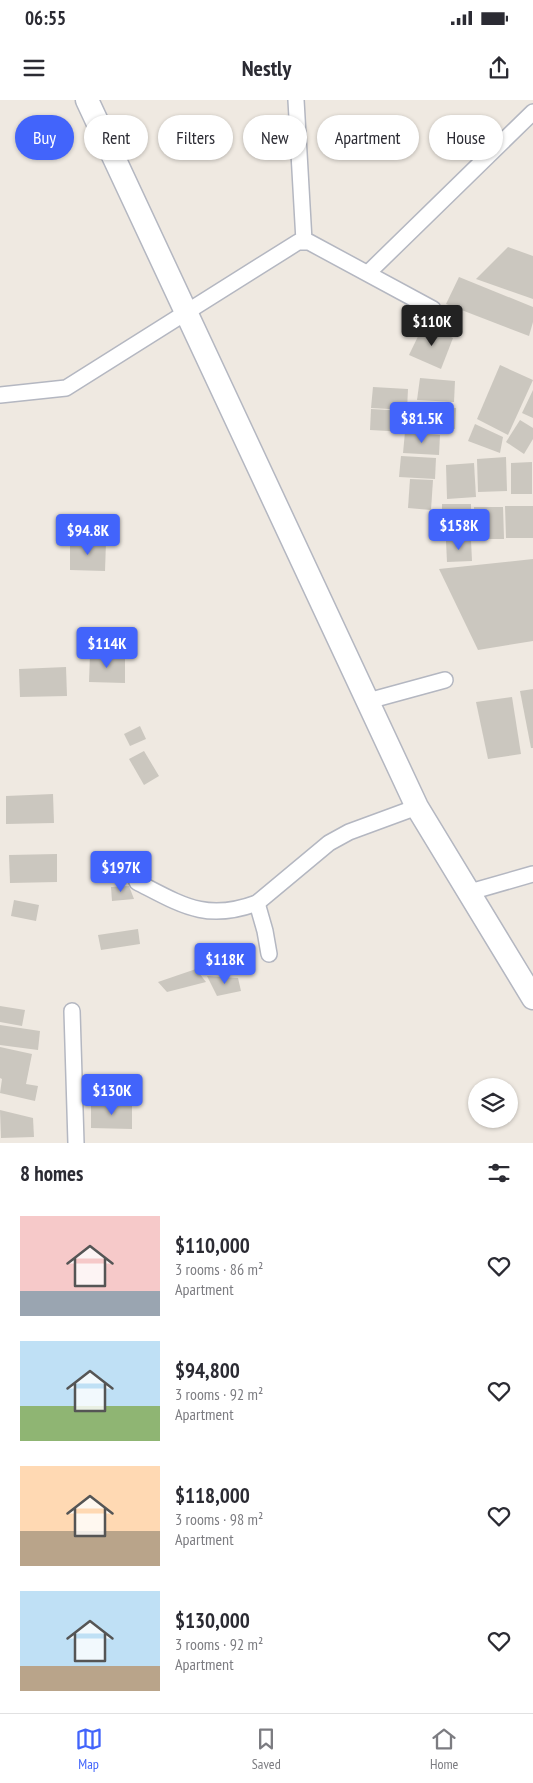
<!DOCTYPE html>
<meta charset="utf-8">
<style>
:root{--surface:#fff;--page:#f2f2f3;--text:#2b2b33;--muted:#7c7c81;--line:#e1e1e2;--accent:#4264fb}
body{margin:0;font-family:"PT Sans Narrow",sans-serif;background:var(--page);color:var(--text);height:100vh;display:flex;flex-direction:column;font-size:19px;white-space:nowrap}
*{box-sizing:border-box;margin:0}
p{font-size:16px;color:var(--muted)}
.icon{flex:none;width:28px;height:28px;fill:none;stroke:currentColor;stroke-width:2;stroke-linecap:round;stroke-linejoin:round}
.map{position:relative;height:1043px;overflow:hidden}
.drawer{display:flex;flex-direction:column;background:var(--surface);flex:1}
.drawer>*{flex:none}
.banner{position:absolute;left:15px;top:15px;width:504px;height:45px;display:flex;gap:10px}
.tools{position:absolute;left:468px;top:978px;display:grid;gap:10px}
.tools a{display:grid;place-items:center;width:50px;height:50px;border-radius:50%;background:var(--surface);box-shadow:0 1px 4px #0004;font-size:25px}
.price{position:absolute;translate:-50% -42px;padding:0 11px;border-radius:5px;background:var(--accent);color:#fff;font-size:16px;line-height:32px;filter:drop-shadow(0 1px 2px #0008)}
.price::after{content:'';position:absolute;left:50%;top:30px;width:15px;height:11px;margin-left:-8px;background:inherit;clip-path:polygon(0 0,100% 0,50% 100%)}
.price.current{background:#222;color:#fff}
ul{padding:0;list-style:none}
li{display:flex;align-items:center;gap:15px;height:125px;padding:0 20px}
li span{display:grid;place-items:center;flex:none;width:140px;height:100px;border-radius:0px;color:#555}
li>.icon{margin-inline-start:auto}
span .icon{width:60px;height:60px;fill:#fffc;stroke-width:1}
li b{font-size:21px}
h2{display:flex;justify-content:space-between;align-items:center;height:60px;padding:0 20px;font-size:21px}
.pill{padding:0 18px;border-radius:22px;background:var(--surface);box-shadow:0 1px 4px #0004;font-size:18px;line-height:45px}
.pill.current{background:var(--accent);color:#fff}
.status{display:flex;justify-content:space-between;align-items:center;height:35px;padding:0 25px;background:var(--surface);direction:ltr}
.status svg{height:14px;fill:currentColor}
header{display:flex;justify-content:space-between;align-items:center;height:65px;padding:0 20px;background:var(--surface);font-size:22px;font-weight:600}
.tab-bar{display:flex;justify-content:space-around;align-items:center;height:70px;border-top:1px solid var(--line);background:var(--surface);font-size:14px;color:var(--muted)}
.tab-bar a{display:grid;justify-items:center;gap:2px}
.tab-bar .current{color:var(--accent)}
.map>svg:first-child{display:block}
</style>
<div class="status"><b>06:55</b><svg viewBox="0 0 49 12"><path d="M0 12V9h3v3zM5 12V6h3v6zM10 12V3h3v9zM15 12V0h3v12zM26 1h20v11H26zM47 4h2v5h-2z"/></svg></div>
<header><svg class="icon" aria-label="menu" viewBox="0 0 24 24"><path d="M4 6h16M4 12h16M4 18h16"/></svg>Nestly<svg class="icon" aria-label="share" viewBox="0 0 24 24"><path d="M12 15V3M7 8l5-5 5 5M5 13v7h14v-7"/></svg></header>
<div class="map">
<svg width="533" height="1043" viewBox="0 0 533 1043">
<rect width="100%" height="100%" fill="#efe9e1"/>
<g fill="#cbc7bf">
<path d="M508 147 533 156V199L476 179Z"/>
<path d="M459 177 533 207V222L529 236 446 204Z"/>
<path d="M424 224 453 238 441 269 409 255Z"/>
<path d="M500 265 533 280 508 335 477 319Z"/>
<path d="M420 278 455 281 454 302 417 300Z"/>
<path d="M373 287 408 289 407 310 371 308Z"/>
<path d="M533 290V318L522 313Z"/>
<path d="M421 306 456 308 455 329 419 327Z"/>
<path d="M371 309 406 311V332L370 330Z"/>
<path d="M520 320 533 328V339L524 354 506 342Z"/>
<path d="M475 324 503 337 500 353 468 341Z"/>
<path d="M405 332 440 335 439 355 403 353Z"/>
<path d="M401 356 436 358 435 379 399 377Z"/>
<path d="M506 357 507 391 478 392 477 359Z"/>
<path d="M532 362V394H511V363Z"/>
<path d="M474 363 476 397 447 399 446 365Z"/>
<path d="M410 379 433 380 431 410 408 408Z"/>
<rect x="442" y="404" width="29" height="32"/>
<path d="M505 406H533V438H506Z"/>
<path d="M474 407H503L504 439H475Z"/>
<path d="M471 440 472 461 447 462 446 441Z"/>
<path d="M70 441 106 442 105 471 70 470Z"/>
<path d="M533 459V541L478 550 439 469Z"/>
<path d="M90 554 125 555V583L89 582Z"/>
<path d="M66 567 67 596 20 597 19 569Z"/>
<path d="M533 589V648H531L520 591Z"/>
<path d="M512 597 521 654 488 659 476 602Z"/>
<path d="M140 626 146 639 130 646 124 634Z"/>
<path d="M144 651 159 676 144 685 129 659Z"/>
<path d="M53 694 54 723 6 724V696Z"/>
<path d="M57 754V782L10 783 9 755Z"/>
<path d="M129 786 134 799 112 801 111 787Z"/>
<path d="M14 800 39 805 36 821 11 816Z"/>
<path d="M138 829 140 844 101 850 98 835Z"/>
<path d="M196 869 206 882 167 892 158 882Z"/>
<path d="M207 876 238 878 241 891 217 896Z"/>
<path d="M0 906 25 910 22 926 0 922Z"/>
<path d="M0 925 40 931 38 950 0 945Z"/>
<path d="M0 947 32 954 26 984 38 986 35 1001 0 993 2 979 0 978Z"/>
<path d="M91 1002 132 1003V1029L91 1028Z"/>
<path d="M0 1010 33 1018 34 1037 1 1038Z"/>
</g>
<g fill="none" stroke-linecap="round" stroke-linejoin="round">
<defs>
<g id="minor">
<path d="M296 0 304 141"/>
<path d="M368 173 533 12"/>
<path d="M0 295 66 288 298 142H309L433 209"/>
<path d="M368 601 445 580"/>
<path d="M137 782C182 805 206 822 257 803L329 743 349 732 417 707"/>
<path d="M470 792 533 774"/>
<path d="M257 803 265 831 269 854"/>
<path d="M72 911 76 1043"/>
</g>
<path id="secondary" d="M87 0 417 707 533 898"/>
</defs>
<use href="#minor" stroke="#b4b7c1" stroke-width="18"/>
<use href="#secondary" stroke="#b4b7c1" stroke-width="25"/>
<use href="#minor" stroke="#fff" stroke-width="15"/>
<use href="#secondary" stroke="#fff" stroke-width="22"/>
</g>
</svg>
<div class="tools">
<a><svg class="icon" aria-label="layers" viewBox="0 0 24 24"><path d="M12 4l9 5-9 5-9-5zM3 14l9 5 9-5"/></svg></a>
</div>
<b class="price current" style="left:432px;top:247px">$110K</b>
<b class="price" style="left:422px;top:344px">$81.5K</b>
<b class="price" style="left:459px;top:451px">$158K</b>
<b class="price" style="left:88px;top:456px">$94.8K</b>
<b class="price" style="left:107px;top:569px">$114K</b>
<b class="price" style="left:121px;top:793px">$197K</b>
<b class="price" style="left:225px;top:885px">$118K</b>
<b class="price" style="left:112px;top:1016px">$130K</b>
<div class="banner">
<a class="pill current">Buy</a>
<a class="pill">Rent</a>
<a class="pill">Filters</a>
<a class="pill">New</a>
<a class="pill">Apartment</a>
<a class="pill">House</a>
</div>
</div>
<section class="drawer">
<h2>8 homes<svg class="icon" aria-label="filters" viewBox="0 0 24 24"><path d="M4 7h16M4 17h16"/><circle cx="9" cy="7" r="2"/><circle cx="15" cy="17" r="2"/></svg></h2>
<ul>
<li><span style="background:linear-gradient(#f6c9c9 75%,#9aa5b1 0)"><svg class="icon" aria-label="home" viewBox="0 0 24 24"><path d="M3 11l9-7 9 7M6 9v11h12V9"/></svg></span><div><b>$110,000</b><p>3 rooms · 86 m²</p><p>Apartment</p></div><svg class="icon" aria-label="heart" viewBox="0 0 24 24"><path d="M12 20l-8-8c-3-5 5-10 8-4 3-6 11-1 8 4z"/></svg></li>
<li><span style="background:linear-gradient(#bfe0f5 65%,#8fb573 0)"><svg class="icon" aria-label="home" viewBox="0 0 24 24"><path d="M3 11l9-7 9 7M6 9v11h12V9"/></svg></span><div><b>$94,800</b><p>3 rooms · 92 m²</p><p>Apartment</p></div><svg class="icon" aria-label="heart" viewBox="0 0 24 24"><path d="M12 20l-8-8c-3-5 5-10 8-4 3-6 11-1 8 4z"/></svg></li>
<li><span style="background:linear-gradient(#ffd9b3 65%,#b9a48a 0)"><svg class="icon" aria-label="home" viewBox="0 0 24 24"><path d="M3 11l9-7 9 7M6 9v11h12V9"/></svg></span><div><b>$118,000</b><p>3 rooms · 98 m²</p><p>Apartment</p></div><svg class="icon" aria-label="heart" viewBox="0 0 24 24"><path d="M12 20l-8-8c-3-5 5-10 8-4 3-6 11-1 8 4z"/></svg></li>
<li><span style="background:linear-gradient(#bfe0f5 75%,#b9a48a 0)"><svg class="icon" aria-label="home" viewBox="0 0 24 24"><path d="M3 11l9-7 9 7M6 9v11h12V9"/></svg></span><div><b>$130,000</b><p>3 rooms · 92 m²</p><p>Apartment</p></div><svg class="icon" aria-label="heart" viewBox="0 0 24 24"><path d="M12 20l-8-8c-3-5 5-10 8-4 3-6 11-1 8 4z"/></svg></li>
</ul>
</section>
<nav class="tab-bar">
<a class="current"><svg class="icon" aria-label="map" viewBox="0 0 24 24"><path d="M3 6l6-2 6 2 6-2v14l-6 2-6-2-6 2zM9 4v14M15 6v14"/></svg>Map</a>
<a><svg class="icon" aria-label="saved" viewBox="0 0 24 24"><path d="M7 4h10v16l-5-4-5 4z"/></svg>Saved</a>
<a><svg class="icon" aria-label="home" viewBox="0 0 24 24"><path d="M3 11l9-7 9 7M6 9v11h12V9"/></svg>Home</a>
</nav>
